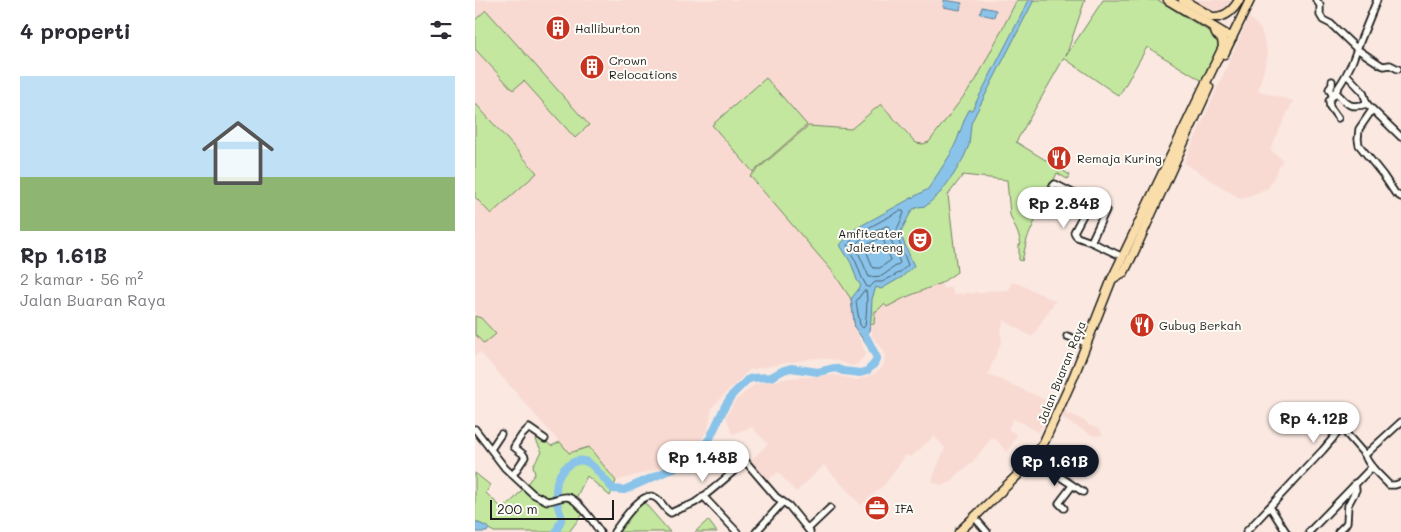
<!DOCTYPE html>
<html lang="id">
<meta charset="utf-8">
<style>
:root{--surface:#fff;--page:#f7f7f7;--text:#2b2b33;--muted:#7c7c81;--accent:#111827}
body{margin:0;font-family:Mali,sans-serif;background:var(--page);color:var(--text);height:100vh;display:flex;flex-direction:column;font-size:19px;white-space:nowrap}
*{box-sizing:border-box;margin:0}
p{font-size:16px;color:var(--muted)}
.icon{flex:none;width:28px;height:28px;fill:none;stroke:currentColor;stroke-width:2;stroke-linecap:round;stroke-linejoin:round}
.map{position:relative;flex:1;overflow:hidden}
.side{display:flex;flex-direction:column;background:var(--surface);width:475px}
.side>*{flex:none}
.scale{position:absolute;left:15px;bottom:12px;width:124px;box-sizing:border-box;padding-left:5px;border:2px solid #1c1c1c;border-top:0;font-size:14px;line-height:18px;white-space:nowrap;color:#1c1c1c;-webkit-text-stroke:4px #fdfcf7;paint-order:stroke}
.price{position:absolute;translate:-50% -42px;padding:0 11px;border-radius:18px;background:#fff;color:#222;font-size:16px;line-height:32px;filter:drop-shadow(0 1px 2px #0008)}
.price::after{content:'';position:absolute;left:50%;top:30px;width:15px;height:11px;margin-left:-8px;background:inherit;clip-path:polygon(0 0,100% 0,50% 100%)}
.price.on{background:var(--accent);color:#fff}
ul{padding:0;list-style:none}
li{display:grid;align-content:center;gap:10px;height:265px;padding:0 20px}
li span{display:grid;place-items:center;height:155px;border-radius:0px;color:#555}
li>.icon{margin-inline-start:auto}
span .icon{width:90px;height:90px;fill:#fffc;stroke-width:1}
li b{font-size:21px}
h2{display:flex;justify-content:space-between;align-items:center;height:60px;padding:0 20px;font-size:21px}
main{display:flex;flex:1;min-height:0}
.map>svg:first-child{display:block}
</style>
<main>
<section class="side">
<h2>4 properti<svg class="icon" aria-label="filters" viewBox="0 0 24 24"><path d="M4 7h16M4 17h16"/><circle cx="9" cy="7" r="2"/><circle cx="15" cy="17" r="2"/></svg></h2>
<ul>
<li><span style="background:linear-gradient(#bfe0f5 65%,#8fb573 0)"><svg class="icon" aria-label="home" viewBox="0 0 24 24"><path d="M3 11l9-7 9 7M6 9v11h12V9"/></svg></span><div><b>Rp 1.61B</b><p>2 kamar · 56 m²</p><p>Jalan Buaran Raya</p></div></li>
</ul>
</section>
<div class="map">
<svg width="926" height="532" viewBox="0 0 926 532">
<rect width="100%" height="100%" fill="#fae8e1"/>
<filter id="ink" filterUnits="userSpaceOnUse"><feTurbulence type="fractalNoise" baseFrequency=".02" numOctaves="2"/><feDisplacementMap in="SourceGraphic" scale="10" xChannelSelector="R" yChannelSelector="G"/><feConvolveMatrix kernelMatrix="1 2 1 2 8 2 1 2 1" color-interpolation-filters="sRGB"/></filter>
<g filter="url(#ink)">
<g fill="#f8dad2">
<path d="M0 0H542L501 80 454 142 448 144 441 143 406 104 376 129 333 127 358 272 376 299 380 328 391 354 382 364 378 366 356 359 339 358 274 370 237 407 233 430 218 450 196 465 141 481 114 447 94 453 5 352 0 356Z"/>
<path d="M679 0H757L736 38Z"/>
<path d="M774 17 786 30 793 54 783 91 818 101 795 150 808 160 793 188 766 199 709 163Z"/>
<path d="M536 282 544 284 580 301 557 337 529 320 525 332 527 340 513 374 577 403 564 433 548 423 538 419 533 429 542 435 532 453 523 441 517 437 497 463 482 474 479 478 477 482 468 485 459 483 457 480 470 448 459 436 436 457 431 455 410 484 386 505 349 465 321 492 303 472 290 482 274 462 293 444 277 427 257 434 251 416 261 400 280 384 316 378 360 375 381 380 399 374 406 369 409 364 410 356 406 347 397 337 396 323H399L400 310 402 311 409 304 412 306 429 298 466 283 469 289 476 287 479 295 486 293 487 295 494 292 495 294 503 292 504 294 513 291 534 290Z"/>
<path d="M587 409 592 411 591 414 594 416 596 414 613 423V425L624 429 626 431 627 435 619 436 592 421 584 415Z"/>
</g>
<g fill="#c4e7a0" stroke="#70825e">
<path d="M542 0H610L591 56 628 0H683L743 37 746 45 729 82 672 47 644 96 589 58 541 142 595 175 592 179 582 173 567 206 575 211 572 218 563 214 552 239 547 261 544 260V245L546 244 544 236 535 215 532 180 488 175 473 195 482 272 466 283 429 298 412 307 409 304 402 311H400L399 324 380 328 376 299 358 272 275 176 333 126 376 129 406 104 441 143 448 144 454 142 501 80Z"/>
<path d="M11 10 114 125 100 138 49 81 38 90 0 49V20Z"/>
<path d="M291 78 332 125 278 172 237 125Z"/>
<path d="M0 103 62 173 16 214 0 197Z"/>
<path d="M0 316 6 318 21 334 9 344 0 334Z"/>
<path d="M64 435 76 446 85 442 94 453 114 447 141 481 135 496 112 476 100 500 109 512 94 532H19L0 521V473L15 485 11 493 28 509 40 498 60 474 58 465 67 452 61 440Z"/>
<path d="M167 500 195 532H140Z"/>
<path d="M233 520 242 532H220Z"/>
</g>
<g fill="#8ac3e9" stroke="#5e8097">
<path d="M469 0 487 3 485 10 468 7Z"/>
<path d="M554 0H559L498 119 496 124 494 145 489 157 479 174 466 192 451 206 443 207 437 210 426 231 427 238 439 266 427 277 406 289 401 287 397 299 396 319 393 336 399 348 393 347 380 328 376 299 386 286 382 280 376 263 365 245 380 229 453 189 475 155 482 140 490 118 494 110H497Z"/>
<path d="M507 7 521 10 519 17 505 14Z"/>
<path d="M0 521 14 528 12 532H0Z"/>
</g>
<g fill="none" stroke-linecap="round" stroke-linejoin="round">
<g stroke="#485f6e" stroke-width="1">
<path d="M425 211H428L429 213 421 232 423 239 433 265 424 273 407 282H400L395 287H392L387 278 381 262 372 245 384 233Z"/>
<path d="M412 226 415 227 416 240 425 263 407 276 394 277 380 245 387 238Z"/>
<path d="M405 238 408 239 416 260 405 268H399L397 266 390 247 392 245Z"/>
<path d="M389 291H391C393 297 391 319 390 326L388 328 385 325 381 302Z"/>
</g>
<path stroke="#8ac3e9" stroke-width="8" d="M81 532 87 518C84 510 81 503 81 495 81 491 81 483 83 479 87 468 101 455 114 463 120 467 132 482 138 489L149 490 208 464 223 452 235 438 250 406 257 395 272 380 277 378 296 377 309 370 316 368 343 372 360 368 368 371 385 373 392 371 399 364 402 358 392 338"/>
<defs>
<g id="minor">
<path d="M841 0 845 5V15L848 20 856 24 882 49 902 0"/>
<path d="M872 75 888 92 892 104"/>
<path d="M857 81V85L854 89 858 96"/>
<path d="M861 92C872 104 874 109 892 104L926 137"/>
<path d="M897 110 884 129 883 139 884 145 908 175 920 193 926 197"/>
<path d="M863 118 855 107 854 101C866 84 876 69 882 49L906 65 909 66 915 65 923 69"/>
<path d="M615 202 599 232 602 237 616 242"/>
<path d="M593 210 575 200 573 198 578 186 580 184 631 210 616 242 648 257"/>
<path d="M592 336 611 343"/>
<path d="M0 429 30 468 58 494 72 501C79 501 86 496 92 497 102 498 120 524 125 532"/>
<path d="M16 449 26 434"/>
<path d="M890 455C893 466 907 477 914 485H920L926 483"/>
<path d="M558 459 608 492"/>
<path d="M38 475 50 457 48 454 39 447 47 435 54 428 70 439"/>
<path d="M228 496 262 532"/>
<path d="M795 507 811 532"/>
<path d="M589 508 584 503 597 486"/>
<path d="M499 517 512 532"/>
<path d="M333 529 355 508"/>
<path d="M139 532C146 523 166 491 179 497 187 500 189 510 196 513 204 508 213 507 221 502 238 490 253 476 268 463L271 462 301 497 314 506 335 532"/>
<path d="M281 532 308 502"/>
<path d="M771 532 848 450 865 430 869 431 890 455 926 422"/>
<path d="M834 532 897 467"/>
<path d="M863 532 870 525 872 522 873 505 881 490 880 483"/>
</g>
<g id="major">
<path d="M693 0 757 38"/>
<path d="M708 0 737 17C750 18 758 11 764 0"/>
<path d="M749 54 775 0"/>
<path d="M637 279 649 272 659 252 734 87"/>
<path d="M484 532 552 466 569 442 598 378 637 279 748 47 747 39 741 34 739 28"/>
</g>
</defs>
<use href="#minor" stroke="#1c1c1c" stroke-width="9"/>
<use href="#major" stroke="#1c1c1c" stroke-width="11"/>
<use href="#minor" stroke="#fdfcf7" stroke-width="5.5"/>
<use href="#major" stroke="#f9deab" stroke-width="8"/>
</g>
</g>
<defs>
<symbol id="building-disc" viewBox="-11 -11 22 22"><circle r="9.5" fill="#c8321e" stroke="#fdfcf7"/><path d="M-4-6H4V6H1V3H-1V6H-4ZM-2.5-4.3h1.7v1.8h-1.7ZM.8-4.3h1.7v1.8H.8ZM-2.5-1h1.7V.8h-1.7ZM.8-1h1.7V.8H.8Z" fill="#fff"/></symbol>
<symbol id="restaurant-disc" viewBox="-11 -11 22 22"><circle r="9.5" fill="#c8321e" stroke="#fdfcf7"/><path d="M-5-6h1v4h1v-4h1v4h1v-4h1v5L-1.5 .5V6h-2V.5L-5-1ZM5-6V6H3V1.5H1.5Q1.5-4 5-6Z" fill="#fff"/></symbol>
<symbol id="theatre-disc" viewBox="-11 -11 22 22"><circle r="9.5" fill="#c8321e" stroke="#fdfcf7"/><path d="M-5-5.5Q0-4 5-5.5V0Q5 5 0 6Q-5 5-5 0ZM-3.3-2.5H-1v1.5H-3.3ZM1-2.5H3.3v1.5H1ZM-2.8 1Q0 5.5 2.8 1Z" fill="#fff"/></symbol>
<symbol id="office-disc" viewBox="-11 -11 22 22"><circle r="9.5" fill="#c8321e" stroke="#fdfcf7"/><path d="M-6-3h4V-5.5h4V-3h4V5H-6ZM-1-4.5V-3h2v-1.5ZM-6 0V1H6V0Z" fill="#fff"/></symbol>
</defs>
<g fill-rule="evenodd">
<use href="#building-disc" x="69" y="14" width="28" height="28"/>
<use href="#building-disc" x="103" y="53" width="28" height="28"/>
<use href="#restaurant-disc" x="570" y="144" width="28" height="28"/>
<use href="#theatre-disc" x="431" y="226" width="28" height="28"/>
<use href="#restaurant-disc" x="653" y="311" width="28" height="28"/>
<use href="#office-disc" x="388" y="494" width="28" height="28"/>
</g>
<g text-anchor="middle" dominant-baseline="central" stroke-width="4" stroke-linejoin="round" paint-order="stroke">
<g font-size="12" fill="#1c1c1c" stroke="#fdfcf7" text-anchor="start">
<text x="100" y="28">Halliburton</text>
<text x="134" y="60">Crown<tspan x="134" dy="14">Relocations</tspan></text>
<text x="602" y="158">Remaja Kuring</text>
<text x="428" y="233" text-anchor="end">Amfiteater<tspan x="428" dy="14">Jaletreng</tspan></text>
<text x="684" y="325">Gubug Berkah</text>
<text x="420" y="508">IFA</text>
</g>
<g font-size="12" fill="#1c1c1c" stroke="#fdfcf7">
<text transform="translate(586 372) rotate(-68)">Jalan Buaran Raya</text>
</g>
</g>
</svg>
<div class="scale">200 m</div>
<b class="price" style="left:589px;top:229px">Rp 2.84B</b>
<b class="price" style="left:839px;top:444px">Rp 4.12B</b>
<b class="price" style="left:228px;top:483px">Rp 1.48B</b>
<b class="price on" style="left:580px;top:487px">Rp 1.61B</b>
</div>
</main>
